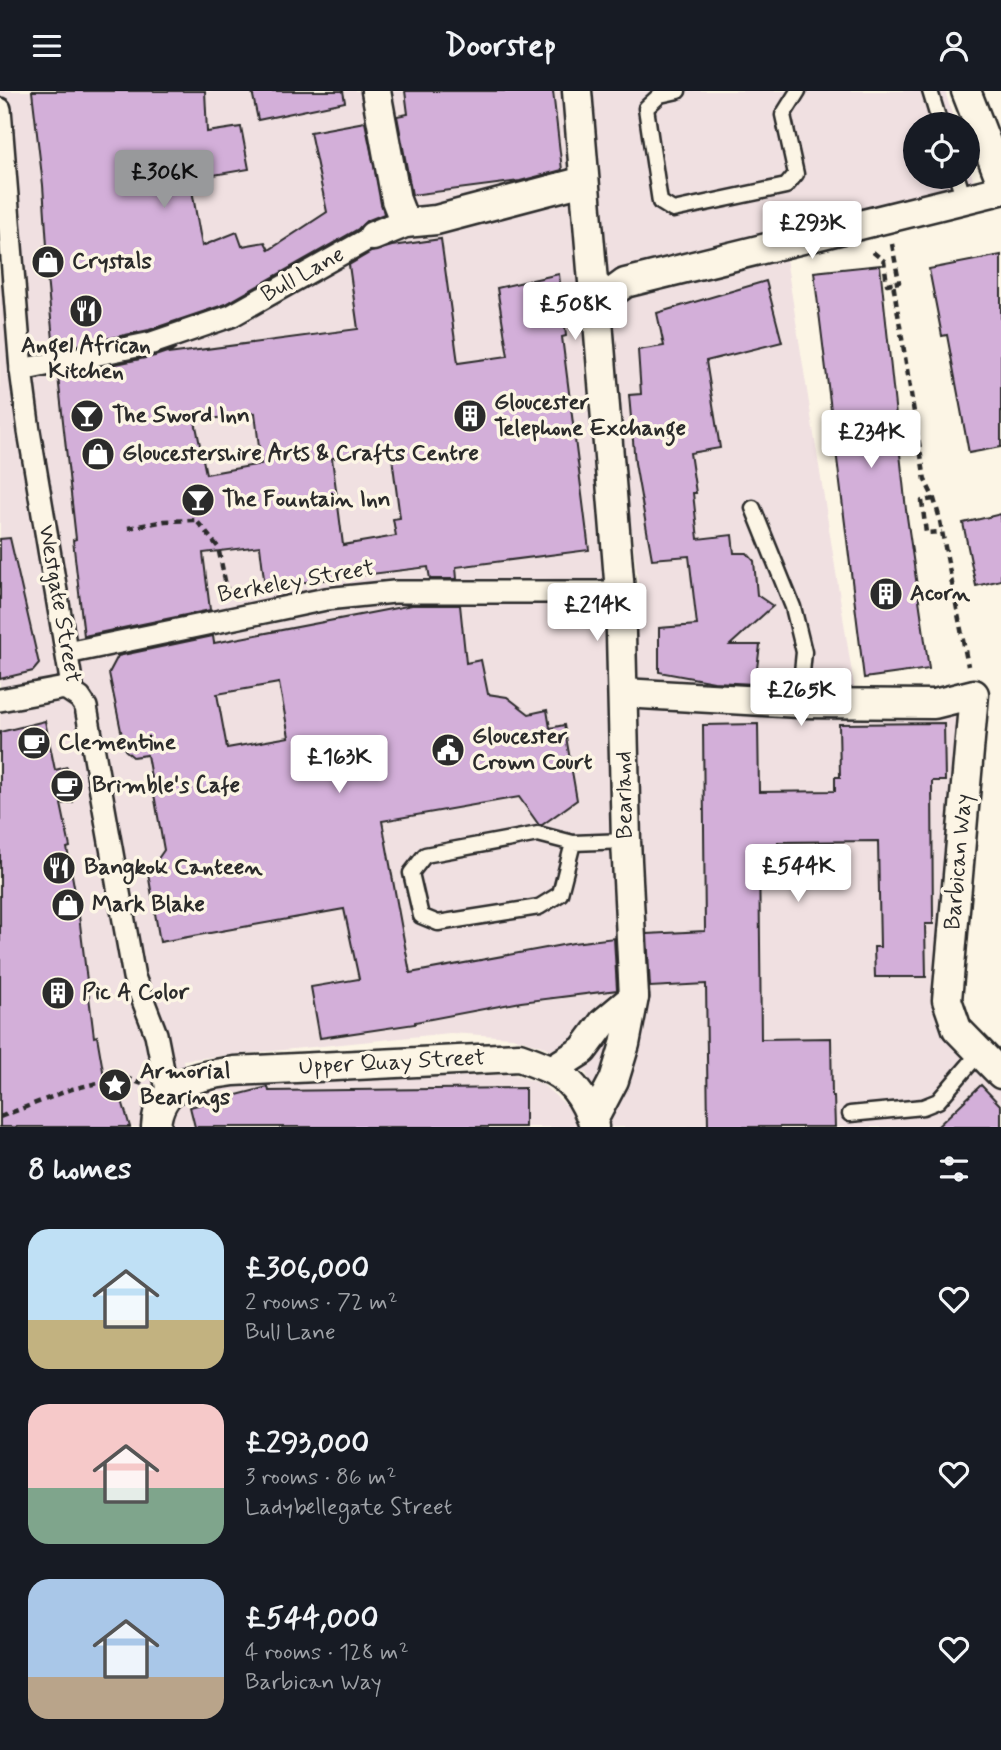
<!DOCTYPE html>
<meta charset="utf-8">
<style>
:root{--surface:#171b24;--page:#242831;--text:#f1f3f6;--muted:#9ea1a6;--accent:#98999b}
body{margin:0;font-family:Mynerve,sans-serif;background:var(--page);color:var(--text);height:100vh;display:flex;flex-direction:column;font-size:26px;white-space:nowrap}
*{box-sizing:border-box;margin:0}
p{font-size:23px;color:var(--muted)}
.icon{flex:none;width:38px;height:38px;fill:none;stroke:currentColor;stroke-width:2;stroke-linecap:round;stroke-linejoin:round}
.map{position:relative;height:1036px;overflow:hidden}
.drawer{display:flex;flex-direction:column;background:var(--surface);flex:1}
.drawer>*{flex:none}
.controls{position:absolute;left:903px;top:21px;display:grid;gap:14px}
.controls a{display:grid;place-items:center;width:77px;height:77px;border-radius:50%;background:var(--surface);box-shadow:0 4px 10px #0003;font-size:35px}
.price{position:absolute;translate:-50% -60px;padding:0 16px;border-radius:7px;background:#fff;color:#222;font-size:23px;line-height:46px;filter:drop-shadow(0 2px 4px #0008)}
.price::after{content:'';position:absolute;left:50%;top:42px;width:21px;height:16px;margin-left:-10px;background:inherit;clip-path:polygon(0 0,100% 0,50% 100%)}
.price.current{background:var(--accent);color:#111}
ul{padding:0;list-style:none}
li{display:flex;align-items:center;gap:21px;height:175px;padding:0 28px}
li span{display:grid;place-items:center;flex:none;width:196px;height:140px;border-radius:21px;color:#555}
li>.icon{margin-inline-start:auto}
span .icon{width:84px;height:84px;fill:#fffc;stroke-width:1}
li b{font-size:30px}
h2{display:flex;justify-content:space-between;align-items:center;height:84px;padding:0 28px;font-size:30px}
header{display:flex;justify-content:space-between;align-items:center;height:91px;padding:0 28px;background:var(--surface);font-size:32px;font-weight:700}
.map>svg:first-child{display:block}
</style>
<header><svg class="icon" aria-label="menu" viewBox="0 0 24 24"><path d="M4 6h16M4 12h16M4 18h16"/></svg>Doorstep<svg class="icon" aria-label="person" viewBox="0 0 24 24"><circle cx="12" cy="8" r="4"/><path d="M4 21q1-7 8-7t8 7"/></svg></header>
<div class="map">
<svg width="1001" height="1036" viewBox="0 0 1001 1036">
<rect width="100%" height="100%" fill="#fcf5e5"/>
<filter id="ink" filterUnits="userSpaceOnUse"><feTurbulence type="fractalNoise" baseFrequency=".0143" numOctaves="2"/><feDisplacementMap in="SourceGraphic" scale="14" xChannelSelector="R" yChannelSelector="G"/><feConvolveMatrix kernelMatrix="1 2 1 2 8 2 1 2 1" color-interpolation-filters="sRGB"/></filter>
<g filter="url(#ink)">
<path fill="#f0e0e1" d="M0 0H945L955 33H915V86H968V73L974 91 598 197 582 231 585 284 617 517 642 524 607 237 614 217 629 203 784 155 855 601 974 603 947 909 1001 982V1036H608L605 1024 586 982 545 956 512 946 450 942 183 969 189 997 513 983 542 993 573 1020 577 1036H0Z"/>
<g fill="#d3afd9" stroke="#2b2b2b" stroke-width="2" fill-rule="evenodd">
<path d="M32 0H205L207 41 241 36 249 78 190 88 202 155 237 141 242 155 265 151 269 159 327 121 310 41 365 31 384 123 366 130 358 138 226 213 149 239 54 259 44 155H47L43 94Z"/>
<path d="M252 0H343L345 11 258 29Z"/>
<path d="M405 0H553L562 79 520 90 412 104 397 25 408 23Z"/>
<path d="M441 148 458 272 508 265 497 197 559 183 566 245 562 246 589 459 456 476 457 488H430L428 476 265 496 260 455 203 462 210 519 84 545 73 449 76 448 58 285 155 265 176 258 168 263 358 238 349 174 371 161 392 155ZM255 322 261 373 206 383 195 330ZM391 359 400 427 393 428 396 445 343 454 332 367Z"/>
<path d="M1001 164V356L969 362 947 244 942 245 929 178Z"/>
<path d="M880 174 906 419 929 578 864 587 814 181Z"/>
<path d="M766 190 782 251 706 270 720 357 690 362 696 402H693L698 448 732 444 734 462H747L754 470 757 504 773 515 730 554H760L755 593 714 591 659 581V537L697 534 689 465 652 468 635 372 629 304 641 303 638 259 664 255 657 222Z"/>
<path d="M1001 423V489L976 495 963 432Z"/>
<path d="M10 447 39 573 33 580 0 588V448Z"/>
<path d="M412 514H460L466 572 481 569 488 603 507 606 529 623 547 619 550 637 564 634 577 709 542 734H539L519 706 382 730 410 882 573 852 614 847 617 899 521 911 415 931V933L320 947 311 896 359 888 344 818 160 851 148 782 164 759 147 664 133 666 125 659 109 582 118 565 213 545 214 552ZM279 592 289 646 227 657 217 603Z"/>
<path d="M45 630 55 679 67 676 73 711 61 713 70 756 67 757 78 817 94 946 97 945 106 997 117 993 130 1036H0V641Z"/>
<path d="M944 632 945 690H932L933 833H925L926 886H875L874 856H880L878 750 778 751V757H759L761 948 831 947 832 1005H834L835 1036H708L706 893 650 896 647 843 705 840 703 634 758 633 759 701 835 700V686H840L839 633Z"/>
<path d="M981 994 1001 1015V1036H937Z"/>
<path d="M268 996 269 1000 525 997V1036H195L190 1016Z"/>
</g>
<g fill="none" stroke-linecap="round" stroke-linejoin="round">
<defs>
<g id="service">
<path d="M678 0 660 4 646 17 660 111 673 119 786 95 796 83 783 24 798 0"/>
<path d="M930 0 940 33"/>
<path d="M957 86 964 108"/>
<path d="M753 417 793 516 804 561 799 612"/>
<path d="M573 752 538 743 425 764 411 782 421 825 438 832 539 816 560 803 573 752 626 750"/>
<path d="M850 1023 923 1016 938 1010 980 961"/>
</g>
<g id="pedestrian">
<path d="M0 18 21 279 29 340 73 601"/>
<path d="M21 279 152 252 231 225 373 145"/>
<path d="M67 562 326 508 394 501H620"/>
<path d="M0 609 65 597 80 607 86 616 134 886 156 943 168 1004"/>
</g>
<g id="minor">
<path d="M376 0 396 109 405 132"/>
<path d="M577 0 593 191 606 206 598 230 620 501 626 750 634 906 625 953 614 989 593 1029"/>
<path d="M966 0 1001 90"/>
<path d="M373 145 405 132 436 129 584 90"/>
<path d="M606 206 625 192 1001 99"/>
<path d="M623 602 799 612 934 613 974 603 947 909 957 938 1001 983"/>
<path d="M553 978 583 959 603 932 634 906"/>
<path d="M156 1036C158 991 198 985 234 980L519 966C550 977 570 983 586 1015 589 1022 593 1028 594 1036"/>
</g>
</defs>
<use href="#service" stroke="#2b2b2b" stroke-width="19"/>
<use href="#pedestrian" stroke="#2b2b2b" stroke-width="26"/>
<use href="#minor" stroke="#2b2b2b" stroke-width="33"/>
<g stroke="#2b2b2b" stroke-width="4.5" stroke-dasharray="7 5" stroke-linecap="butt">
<path d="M892 153 899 191 893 192 925 389 934 408 939 425 968 575"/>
<path d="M873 161 884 170 887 193 893 192"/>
<path d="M934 408 922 410 926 442 942 441"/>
<path d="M128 437 165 430 196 429 218 456 228 504"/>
<path d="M0 1026 72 998 123 986 142 993"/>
</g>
<use href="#service" stroke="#fcf5e5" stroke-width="14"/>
<use href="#pedestrian" stroke="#fcf5e5" stroke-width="21"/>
<use href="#minor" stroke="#fcf5e5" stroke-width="28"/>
</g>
</g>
<defs>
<symbol id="shop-disc" viewBox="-11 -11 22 22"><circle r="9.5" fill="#2b2b2b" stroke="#fcf5e5"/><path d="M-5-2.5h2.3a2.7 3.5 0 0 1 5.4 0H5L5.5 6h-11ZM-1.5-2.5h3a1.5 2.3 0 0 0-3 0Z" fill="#fff"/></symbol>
<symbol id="restaurant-disc" viewBox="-11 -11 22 22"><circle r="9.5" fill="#2b2b2b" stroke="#fcf5e5"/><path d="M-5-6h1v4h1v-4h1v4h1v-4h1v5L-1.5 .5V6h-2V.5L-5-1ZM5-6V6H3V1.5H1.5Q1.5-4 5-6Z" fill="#fff"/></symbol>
<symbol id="bar-disc" viewBox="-11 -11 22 22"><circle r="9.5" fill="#2b2b2b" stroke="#fcf5e5"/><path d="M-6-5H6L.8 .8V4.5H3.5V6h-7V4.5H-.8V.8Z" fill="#fff"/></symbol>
<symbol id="building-disc" viewBox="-11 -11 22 22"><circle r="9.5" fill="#2b2b2b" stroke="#fcf5e5"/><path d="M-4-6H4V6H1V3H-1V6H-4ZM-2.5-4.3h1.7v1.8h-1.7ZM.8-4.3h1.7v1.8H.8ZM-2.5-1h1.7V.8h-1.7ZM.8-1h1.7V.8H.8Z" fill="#fff"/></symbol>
<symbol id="cafe-disc" viewBox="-11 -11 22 22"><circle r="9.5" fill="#2b2b2b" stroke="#fcf5e5"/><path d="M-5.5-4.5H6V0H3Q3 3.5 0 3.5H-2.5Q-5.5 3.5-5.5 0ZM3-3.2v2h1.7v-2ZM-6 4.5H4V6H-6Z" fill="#fff"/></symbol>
<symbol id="civic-disc" viewBox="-11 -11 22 22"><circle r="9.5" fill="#2b2b2b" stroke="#fcf5e5"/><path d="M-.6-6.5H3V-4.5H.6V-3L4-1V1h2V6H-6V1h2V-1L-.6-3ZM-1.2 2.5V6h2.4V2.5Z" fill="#fff"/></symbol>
<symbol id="sight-disc" viewBox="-11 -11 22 22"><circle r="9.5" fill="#2b2b2b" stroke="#fcf5e5"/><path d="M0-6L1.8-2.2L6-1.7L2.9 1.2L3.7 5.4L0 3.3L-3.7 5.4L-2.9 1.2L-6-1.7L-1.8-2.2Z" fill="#fff"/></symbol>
</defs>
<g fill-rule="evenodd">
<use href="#shop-disc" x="29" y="152" width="38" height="38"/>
<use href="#restaurant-disc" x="67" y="201" width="38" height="38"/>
<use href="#bar-disc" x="68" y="306" width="38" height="38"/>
<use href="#building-disc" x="451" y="306" width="38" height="38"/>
<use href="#shop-disc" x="79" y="344" width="38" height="38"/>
<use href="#bar-disc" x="179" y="390" width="38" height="38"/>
<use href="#building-disc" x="867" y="484" width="38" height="38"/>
<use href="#cafe-disc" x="15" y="633" width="38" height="38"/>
<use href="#civic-disc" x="429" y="640" width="38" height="38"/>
<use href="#cafe-disc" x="48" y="676" width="38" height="38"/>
<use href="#restaurant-disc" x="40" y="758" width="38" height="38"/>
<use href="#shop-disc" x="49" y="795" width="38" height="38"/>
<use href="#building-disc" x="39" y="883" width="38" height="38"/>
<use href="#sight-disc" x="96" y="975" width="38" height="38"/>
</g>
<g text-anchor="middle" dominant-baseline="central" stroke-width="7" stroke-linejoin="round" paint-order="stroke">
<g font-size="23" font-weight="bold" fill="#2b2b2b" stroke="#fcf5e5" text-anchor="start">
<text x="72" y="171">Crystals</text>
<text x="86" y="255" text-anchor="middle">Angel African<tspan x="86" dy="26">Kitchen</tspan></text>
<text x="494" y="312">Gloucester<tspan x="494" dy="26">Telephone Exchange</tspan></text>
<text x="112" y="325">The Sword Inn</text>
<text x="122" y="363">Gloucestershire Arts &amp; Crafts Centre</text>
<text x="222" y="409">The Fountain Inn</text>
<text x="910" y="503">Acorn</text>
<text x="472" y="646">Gloucester<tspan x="472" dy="26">Crown Court</tspan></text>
<text x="58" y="652">Clementine</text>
<text x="92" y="695">Brimble's Cafe</text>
<text x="84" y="777">Bangkok Canteen</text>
<text x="92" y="814">Mark Blake</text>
<text x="82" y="902">Pic A Color</text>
<text x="140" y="981">Armorial<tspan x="140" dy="26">Bearings</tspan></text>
</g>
<g font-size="23" fill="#2b2b2b" stroke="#fcf5e5">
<text transform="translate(303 184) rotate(-29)">Bull Lane</text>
<text transform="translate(296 491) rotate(-10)">Berkeley Street</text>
<text transform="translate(59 513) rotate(80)">Westgate Street</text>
<text transform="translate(625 704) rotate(-91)">Bearland</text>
<text transform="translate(959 771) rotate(-85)">Barbican Way</text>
<text transform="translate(392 972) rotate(-3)">Upper Quay Street</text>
</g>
</g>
</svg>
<div class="controls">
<a><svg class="icon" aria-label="locate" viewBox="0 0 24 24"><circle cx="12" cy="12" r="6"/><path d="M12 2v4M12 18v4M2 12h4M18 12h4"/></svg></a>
</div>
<b class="price current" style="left:164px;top:119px">£306K</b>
<b class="price" style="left:812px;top:170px">£293K</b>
<b class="price" style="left:575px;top:251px">£508K</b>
<b class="price" style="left:871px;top:379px">£234K</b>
<b class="price" style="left:597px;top:552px">£214K</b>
<b class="price" style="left:801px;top:637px">£265K</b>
<b class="price" style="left:339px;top:704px">£163K</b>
<b class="price" style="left:798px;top:813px">£544K</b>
</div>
<section class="drawer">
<h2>8 homes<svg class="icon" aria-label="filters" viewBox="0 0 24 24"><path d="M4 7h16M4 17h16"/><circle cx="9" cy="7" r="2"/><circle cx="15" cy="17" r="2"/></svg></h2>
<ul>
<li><span style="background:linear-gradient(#bfe0f5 65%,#c2b280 0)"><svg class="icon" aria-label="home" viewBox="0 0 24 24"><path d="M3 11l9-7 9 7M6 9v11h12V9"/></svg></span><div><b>£306,000</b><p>2 rooms · 72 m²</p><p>Bull Lane</p></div><svg class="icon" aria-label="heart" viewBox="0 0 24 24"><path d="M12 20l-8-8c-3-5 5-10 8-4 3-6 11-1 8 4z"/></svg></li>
<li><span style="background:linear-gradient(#f6c9c9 60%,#7fa58c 0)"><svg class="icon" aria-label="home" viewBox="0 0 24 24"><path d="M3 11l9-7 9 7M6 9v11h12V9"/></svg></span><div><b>£293,000</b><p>3 rooms · 86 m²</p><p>Ladybellegate Street</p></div><svg class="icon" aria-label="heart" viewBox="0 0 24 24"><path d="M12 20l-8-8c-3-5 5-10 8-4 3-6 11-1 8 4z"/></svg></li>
<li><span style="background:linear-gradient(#a9c7e8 70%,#b9a48a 0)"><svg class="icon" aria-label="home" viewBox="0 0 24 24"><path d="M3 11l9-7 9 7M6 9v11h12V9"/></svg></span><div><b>£544,000</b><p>4 rooms · 128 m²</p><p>Barbican Way</p></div><svg class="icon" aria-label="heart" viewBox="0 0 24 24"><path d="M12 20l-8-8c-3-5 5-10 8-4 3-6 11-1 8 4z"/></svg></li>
</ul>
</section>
